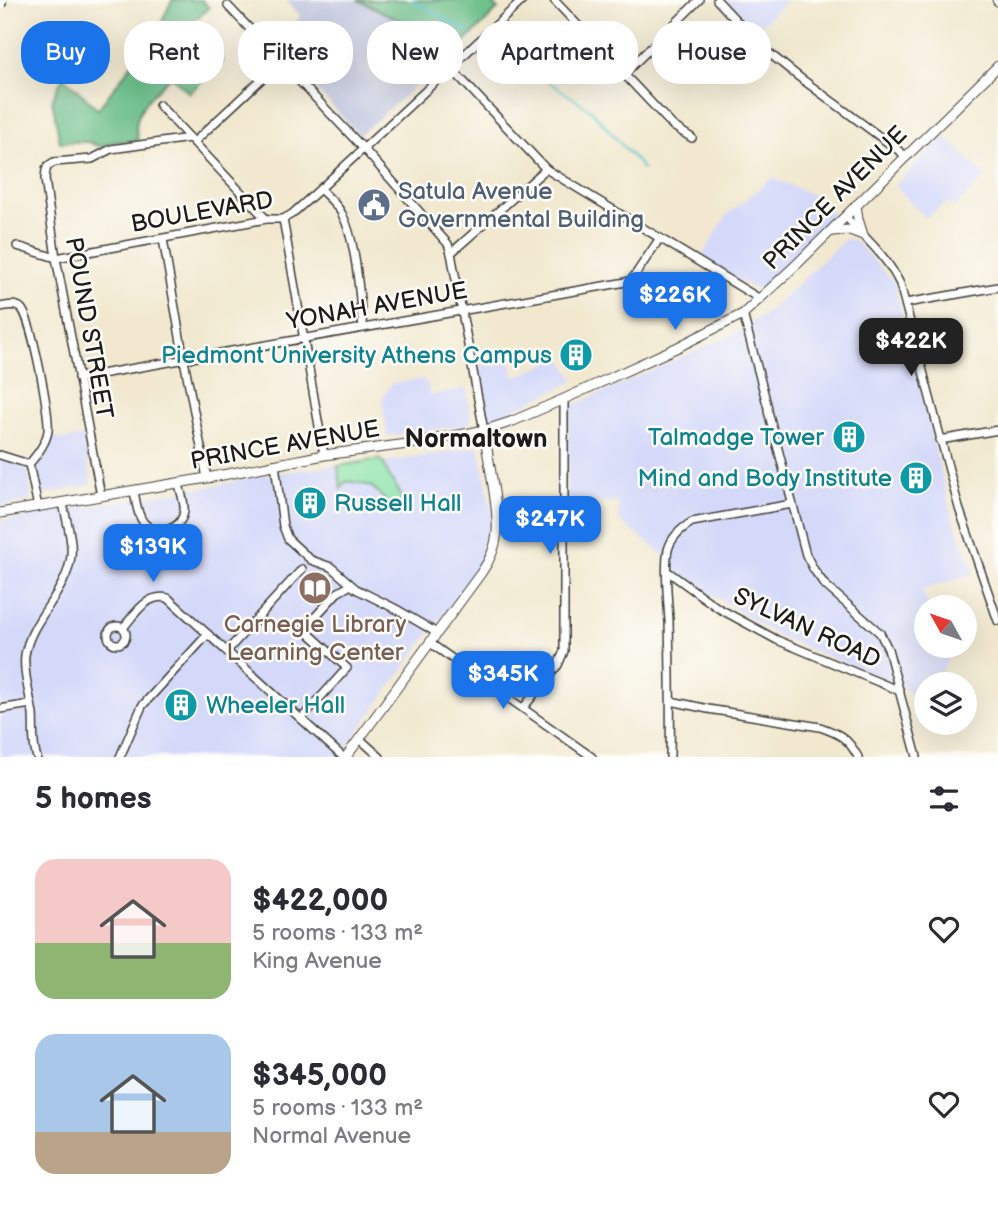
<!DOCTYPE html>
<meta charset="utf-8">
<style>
:root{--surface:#fff;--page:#f2f2f3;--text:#2b2b33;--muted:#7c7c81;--accent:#1a73e8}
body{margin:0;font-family:"Balsamiq Sans",sans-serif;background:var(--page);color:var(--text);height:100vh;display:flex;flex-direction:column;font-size:26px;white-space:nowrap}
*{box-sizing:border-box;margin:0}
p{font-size:23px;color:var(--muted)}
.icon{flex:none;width:38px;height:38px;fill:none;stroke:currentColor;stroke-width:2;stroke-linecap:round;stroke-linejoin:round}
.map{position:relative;height:757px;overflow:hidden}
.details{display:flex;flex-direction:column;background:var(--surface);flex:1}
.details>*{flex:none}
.hud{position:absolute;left:21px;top:21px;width:957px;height:63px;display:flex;gap:14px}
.needle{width:46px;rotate:310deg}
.tools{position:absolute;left:914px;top:595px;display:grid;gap:14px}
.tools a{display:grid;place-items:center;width:63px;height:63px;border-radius:50%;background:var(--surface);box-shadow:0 7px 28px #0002;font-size:35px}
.price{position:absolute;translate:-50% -60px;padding:0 16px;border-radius:14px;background:var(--accent);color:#fff;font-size:23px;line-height:46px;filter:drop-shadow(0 2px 4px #0008)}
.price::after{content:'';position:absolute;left:50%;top:42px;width:21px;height:16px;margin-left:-10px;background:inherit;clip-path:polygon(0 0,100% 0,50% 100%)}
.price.active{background:#222;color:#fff}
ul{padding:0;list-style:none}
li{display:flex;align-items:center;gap:21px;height:175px;padding:0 35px}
li span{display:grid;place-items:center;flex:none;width:196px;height:140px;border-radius:21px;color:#555}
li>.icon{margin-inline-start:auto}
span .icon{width:84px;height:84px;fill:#fffc;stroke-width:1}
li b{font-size:30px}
h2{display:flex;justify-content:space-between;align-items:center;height:84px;padding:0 35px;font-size:30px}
.chip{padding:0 24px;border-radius:28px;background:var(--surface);box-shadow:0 7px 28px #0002;font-size:24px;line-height:63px}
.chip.active{background:var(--accent);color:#fff}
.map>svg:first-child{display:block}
</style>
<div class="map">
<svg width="998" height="757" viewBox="0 0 998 757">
<rect width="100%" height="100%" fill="#fdfcf7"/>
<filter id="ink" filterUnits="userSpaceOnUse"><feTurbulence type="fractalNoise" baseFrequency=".0143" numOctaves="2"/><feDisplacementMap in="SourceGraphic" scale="14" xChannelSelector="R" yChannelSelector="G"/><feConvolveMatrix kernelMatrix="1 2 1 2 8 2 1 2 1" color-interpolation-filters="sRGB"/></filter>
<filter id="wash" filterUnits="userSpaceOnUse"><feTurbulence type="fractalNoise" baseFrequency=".00686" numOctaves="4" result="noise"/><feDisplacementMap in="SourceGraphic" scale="28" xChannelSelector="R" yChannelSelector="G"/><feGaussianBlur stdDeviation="1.57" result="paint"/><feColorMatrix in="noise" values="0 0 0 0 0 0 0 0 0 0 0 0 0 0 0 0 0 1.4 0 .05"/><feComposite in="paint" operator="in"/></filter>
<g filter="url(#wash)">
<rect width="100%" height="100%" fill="#f1e8cf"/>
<g fill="#d4d8f9">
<path d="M725 0H787L756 30Z"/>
<path d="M944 136 986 176 954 208 947 202 925 218 895 185Z"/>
<path d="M772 178 811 194 834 216 775 276 757 289 732 278 701 258 727 215Z"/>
<path d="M845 239 854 240 894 282 951 513 975 573 922 590 929 607H926V646H943L948 660 935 684H926V690L913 696 903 686 779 637 672 569 663 554 619 521 618 502H567L569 407 738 332 773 308Z"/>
<path d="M507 356 515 377 562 358 575 381 490 420 481 410 474 368 494 362V360Z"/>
<path d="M422 379 428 384 429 396 466 388 471 420 468 425 387 436 382 399 391 384Z"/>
<path d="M52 436 62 440 83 436 91 476V485L39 495 35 464Z"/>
<path d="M478 447 480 450 493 518 492 533 489 547 482 562 339 757H132L130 756 129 757H0V521L219 485 258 476 338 465 339 470Z"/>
<path d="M0 458 25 466 27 469 31 490V497L29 501 0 507Z"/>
</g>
<path fill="#bdc3de" d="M286 0H358L459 48 359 135 273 43 301 16Z"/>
<path fill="#88e2a7" stroke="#527f62" stroke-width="2" d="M380 459C385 463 385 467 388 474 395 487 400 488 403 505L389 507C381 496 377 487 363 484 356 483 352 481 345 482L341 489 338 466Z"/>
<g fill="#6ec08c" stroke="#456e54" stroke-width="2">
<path d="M172 0H202L209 8 191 23 223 62 189 93 171 76C153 94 129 112 138 140L113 142 101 147 88 142H60L52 100 63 77 98 109 159 28Z"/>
<path d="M358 0H490L498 9 459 48Z"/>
</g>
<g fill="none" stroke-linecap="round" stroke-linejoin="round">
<g stroke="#57c4ce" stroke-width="2">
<path d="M411 0 469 32"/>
<path d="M488 44 518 61 591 110 644 170"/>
</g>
</g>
</g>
<g filter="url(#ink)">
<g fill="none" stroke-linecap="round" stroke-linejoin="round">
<defs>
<g id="minor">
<path d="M554 0 673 126 692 138"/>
<path d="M717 0 759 45 799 77 906 156"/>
<path d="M228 6 363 148 448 244 451 253 484 431"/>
<path d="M450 67 546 169 760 299"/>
<path d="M624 74 699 0"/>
<path d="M159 105 266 219"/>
<path d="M194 142 281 61"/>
<path d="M320 189C328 197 337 204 342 214 357 242 359 296 363 328"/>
<path d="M845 216C866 239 886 255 900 284L959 508 998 621"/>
<path d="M283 219 324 455"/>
<path d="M163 239 184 360 207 478"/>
<path d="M17 246 56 258 266 219H283L292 214 320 189 523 0"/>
<path d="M451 253 546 169"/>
<path d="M906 303 998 287"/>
<path d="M0 307C7 306 15 303 21 308 32 318 50 416 48 431 46 444 37 455 29 464"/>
<path d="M743 314 768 408"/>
<path d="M78 378 626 282 631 280 635 275 660 238"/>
<path d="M768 411 806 555 814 570 825 585 880 633 888 649 917 757"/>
<path d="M940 440 998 430"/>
<path d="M0 455 29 464"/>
<path d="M29 464 38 507"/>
<path d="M275 464 283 526 288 539 311 560 331 567 356 589 398 610 437 633"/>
<path d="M134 491C136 501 137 515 144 523 157 537 182 530 184 511 185 502 180 491 179 483"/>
<path d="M101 496 56 258 45 179 46 170 48 166 54 162 92 159 111 149 190 138"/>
<path d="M667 571 718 608 777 640 900 691"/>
<circle cx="117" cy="635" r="9"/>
<path d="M123 628C135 614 147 593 168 598L343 757"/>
<path d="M430 643 592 757"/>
<path d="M227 651 302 569"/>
<path d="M671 701 708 709 820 727C840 734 848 738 858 757"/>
<path d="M523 708 558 665 564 651V399"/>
<path d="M0 709 31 704"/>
<path d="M301 719 347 668 304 629 337 593 351 585"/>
<path d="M360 739 380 757"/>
<path d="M37 757C32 747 34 726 33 714 30 695 23 674 25 655 31 618 67 593 71 556 73 539 66 520 63 503"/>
<path d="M120 757 142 706 208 634"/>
<path d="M670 757C671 712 670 666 669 621 668 602 664 567 668 550 671 538 682 528 692 522L792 504"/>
</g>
<g id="major">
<path d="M997 0 998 1"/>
<path d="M856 205 858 219 863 235"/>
<path d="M831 231 850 230 863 235"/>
<path d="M0 513 207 478 324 455 415 443 470 433 489 429 513 421 564 399 678 347 743 314 797 264 998 66"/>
<path d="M346 757 481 573C503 542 498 520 493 485 490 467 487 449 484 431"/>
</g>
</defs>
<use href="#minor" stroke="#3c3b37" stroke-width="10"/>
<use href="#major" stroke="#3c3b37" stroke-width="11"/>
<use href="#minor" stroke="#fff" stroke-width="7"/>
<use href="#major" stroke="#fff" stroke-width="9"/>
<path stroke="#1c1c1c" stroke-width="2" stroke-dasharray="10 5" stroke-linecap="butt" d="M0 3 7 0"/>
<defs>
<path id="highway-bridge" d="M0 4 2 0"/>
</defs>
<use href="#highway-bridge" stroke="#3c3b37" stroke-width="13" stroke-linecap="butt"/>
<use href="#highway-bridge" stroke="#fff" stroke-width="10"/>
</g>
</g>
<defs>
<symbol id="civic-disc" viewBox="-11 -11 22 22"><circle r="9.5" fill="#5c6f8a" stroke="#fdfcf7"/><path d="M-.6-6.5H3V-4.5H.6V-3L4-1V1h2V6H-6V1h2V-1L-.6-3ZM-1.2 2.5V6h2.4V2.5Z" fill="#fff"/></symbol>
<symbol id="building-disc" viewBox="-11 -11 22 22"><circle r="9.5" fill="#0f9aa8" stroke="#fdfcf7"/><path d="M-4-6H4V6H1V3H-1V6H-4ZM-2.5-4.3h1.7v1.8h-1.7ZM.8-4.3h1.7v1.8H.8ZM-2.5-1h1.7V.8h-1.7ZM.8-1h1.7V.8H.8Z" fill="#fff"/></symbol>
<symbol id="library-disc" viewBox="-11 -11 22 22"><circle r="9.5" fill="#8d6e63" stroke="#fdfcf7"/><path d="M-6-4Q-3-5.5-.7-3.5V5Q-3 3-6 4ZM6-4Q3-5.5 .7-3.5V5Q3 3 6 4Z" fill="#fff"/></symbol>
</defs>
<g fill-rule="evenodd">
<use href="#civic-disc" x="355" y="186" width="38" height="38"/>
<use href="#building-disc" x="557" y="336" width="38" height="38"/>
<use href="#building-disc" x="830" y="418" width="38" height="38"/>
<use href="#building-disc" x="897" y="459" width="38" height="38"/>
<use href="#building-disc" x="291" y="484" width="38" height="38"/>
<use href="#library-disc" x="296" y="569" width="38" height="38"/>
<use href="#building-disc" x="162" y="686" width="38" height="38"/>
</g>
<g text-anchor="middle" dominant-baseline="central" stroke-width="5" stroke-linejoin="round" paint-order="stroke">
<g font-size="24" fill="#4e5e75" stroke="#fdfcf7" text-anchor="start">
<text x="398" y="191">Satula Avenue<tspan x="398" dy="28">Governmental Building</tspan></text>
</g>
<g font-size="24" fill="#1c1c1c" stroke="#fdfcf7">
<text transform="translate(835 198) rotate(-45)">PRINCE AVENUE</text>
<text transform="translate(202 212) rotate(-10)">BOULEVARD</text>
<text transform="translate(377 306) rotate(-10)">YONAH AVENUE</text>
<text transform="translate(89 328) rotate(80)">POUND STREET</text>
<text transform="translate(285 445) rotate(-10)">PRINCE AVENUE</text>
<text transform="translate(807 628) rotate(25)">SYLVAN ROAD</text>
</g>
<g font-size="24" fill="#0d838f" stroke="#fdfcf7" text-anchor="end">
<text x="552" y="355">Piedmont University Athens Campus</text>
<text x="824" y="437">Talmadge Tower</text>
<text x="892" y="478">Mind and Body Institute</text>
<text x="334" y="503" text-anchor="start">Russell Hall</text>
<text x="206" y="705" text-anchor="start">Wheeler Hall</text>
</g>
<g font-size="24" fill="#785e54" stroke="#fdfcf7">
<text x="315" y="624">Carnegie Library<tspan x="315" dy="28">Learning Center</tspan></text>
</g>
<g font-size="26" font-weight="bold" fill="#1c1c1c" stroke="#fdfcf7">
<text x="476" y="439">Normaltown</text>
</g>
</g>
</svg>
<div class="tools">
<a><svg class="needle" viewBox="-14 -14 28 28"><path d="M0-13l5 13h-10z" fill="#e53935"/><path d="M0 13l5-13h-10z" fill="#7c7c81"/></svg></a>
<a><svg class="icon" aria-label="layers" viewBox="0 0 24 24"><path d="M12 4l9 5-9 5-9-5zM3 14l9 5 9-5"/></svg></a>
</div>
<b class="price" style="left:675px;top:332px">$226K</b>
<b class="price active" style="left:911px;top:378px">$422K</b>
<b class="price" style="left:550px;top:556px">$247K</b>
<b class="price" style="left:153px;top:584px">$139K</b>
<b class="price" style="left:503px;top:711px">$345K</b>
<div class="hud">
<a class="chip active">Buy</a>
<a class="chip">Rent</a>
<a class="chip">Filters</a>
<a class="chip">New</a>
<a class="chip">Apartment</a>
<a class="chip">House</a>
</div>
</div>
<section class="details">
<h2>5 homes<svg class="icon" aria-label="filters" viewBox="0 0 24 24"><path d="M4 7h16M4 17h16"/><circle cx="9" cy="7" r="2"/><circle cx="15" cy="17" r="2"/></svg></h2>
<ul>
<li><span style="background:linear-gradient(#f6c9c9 60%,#8fb573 0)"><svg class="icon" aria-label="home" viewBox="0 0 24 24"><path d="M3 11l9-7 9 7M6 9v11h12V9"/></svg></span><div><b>$422,000</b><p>5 rooms · 133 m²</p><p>King Avenue</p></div><svg class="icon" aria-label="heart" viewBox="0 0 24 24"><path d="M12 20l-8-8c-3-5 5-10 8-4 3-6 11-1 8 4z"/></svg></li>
<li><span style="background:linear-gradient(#a9c7e8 70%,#b9a48a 0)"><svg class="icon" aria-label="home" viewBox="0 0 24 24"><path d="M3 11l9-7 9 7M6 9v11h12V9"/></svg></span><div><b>$345,000</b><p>5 rooms · 133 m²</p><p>Normal Avenue</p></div><svg class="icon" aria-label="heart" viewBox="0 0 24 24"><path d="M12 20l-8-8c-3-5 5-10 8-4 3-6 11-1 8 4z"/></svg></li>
</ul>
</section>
